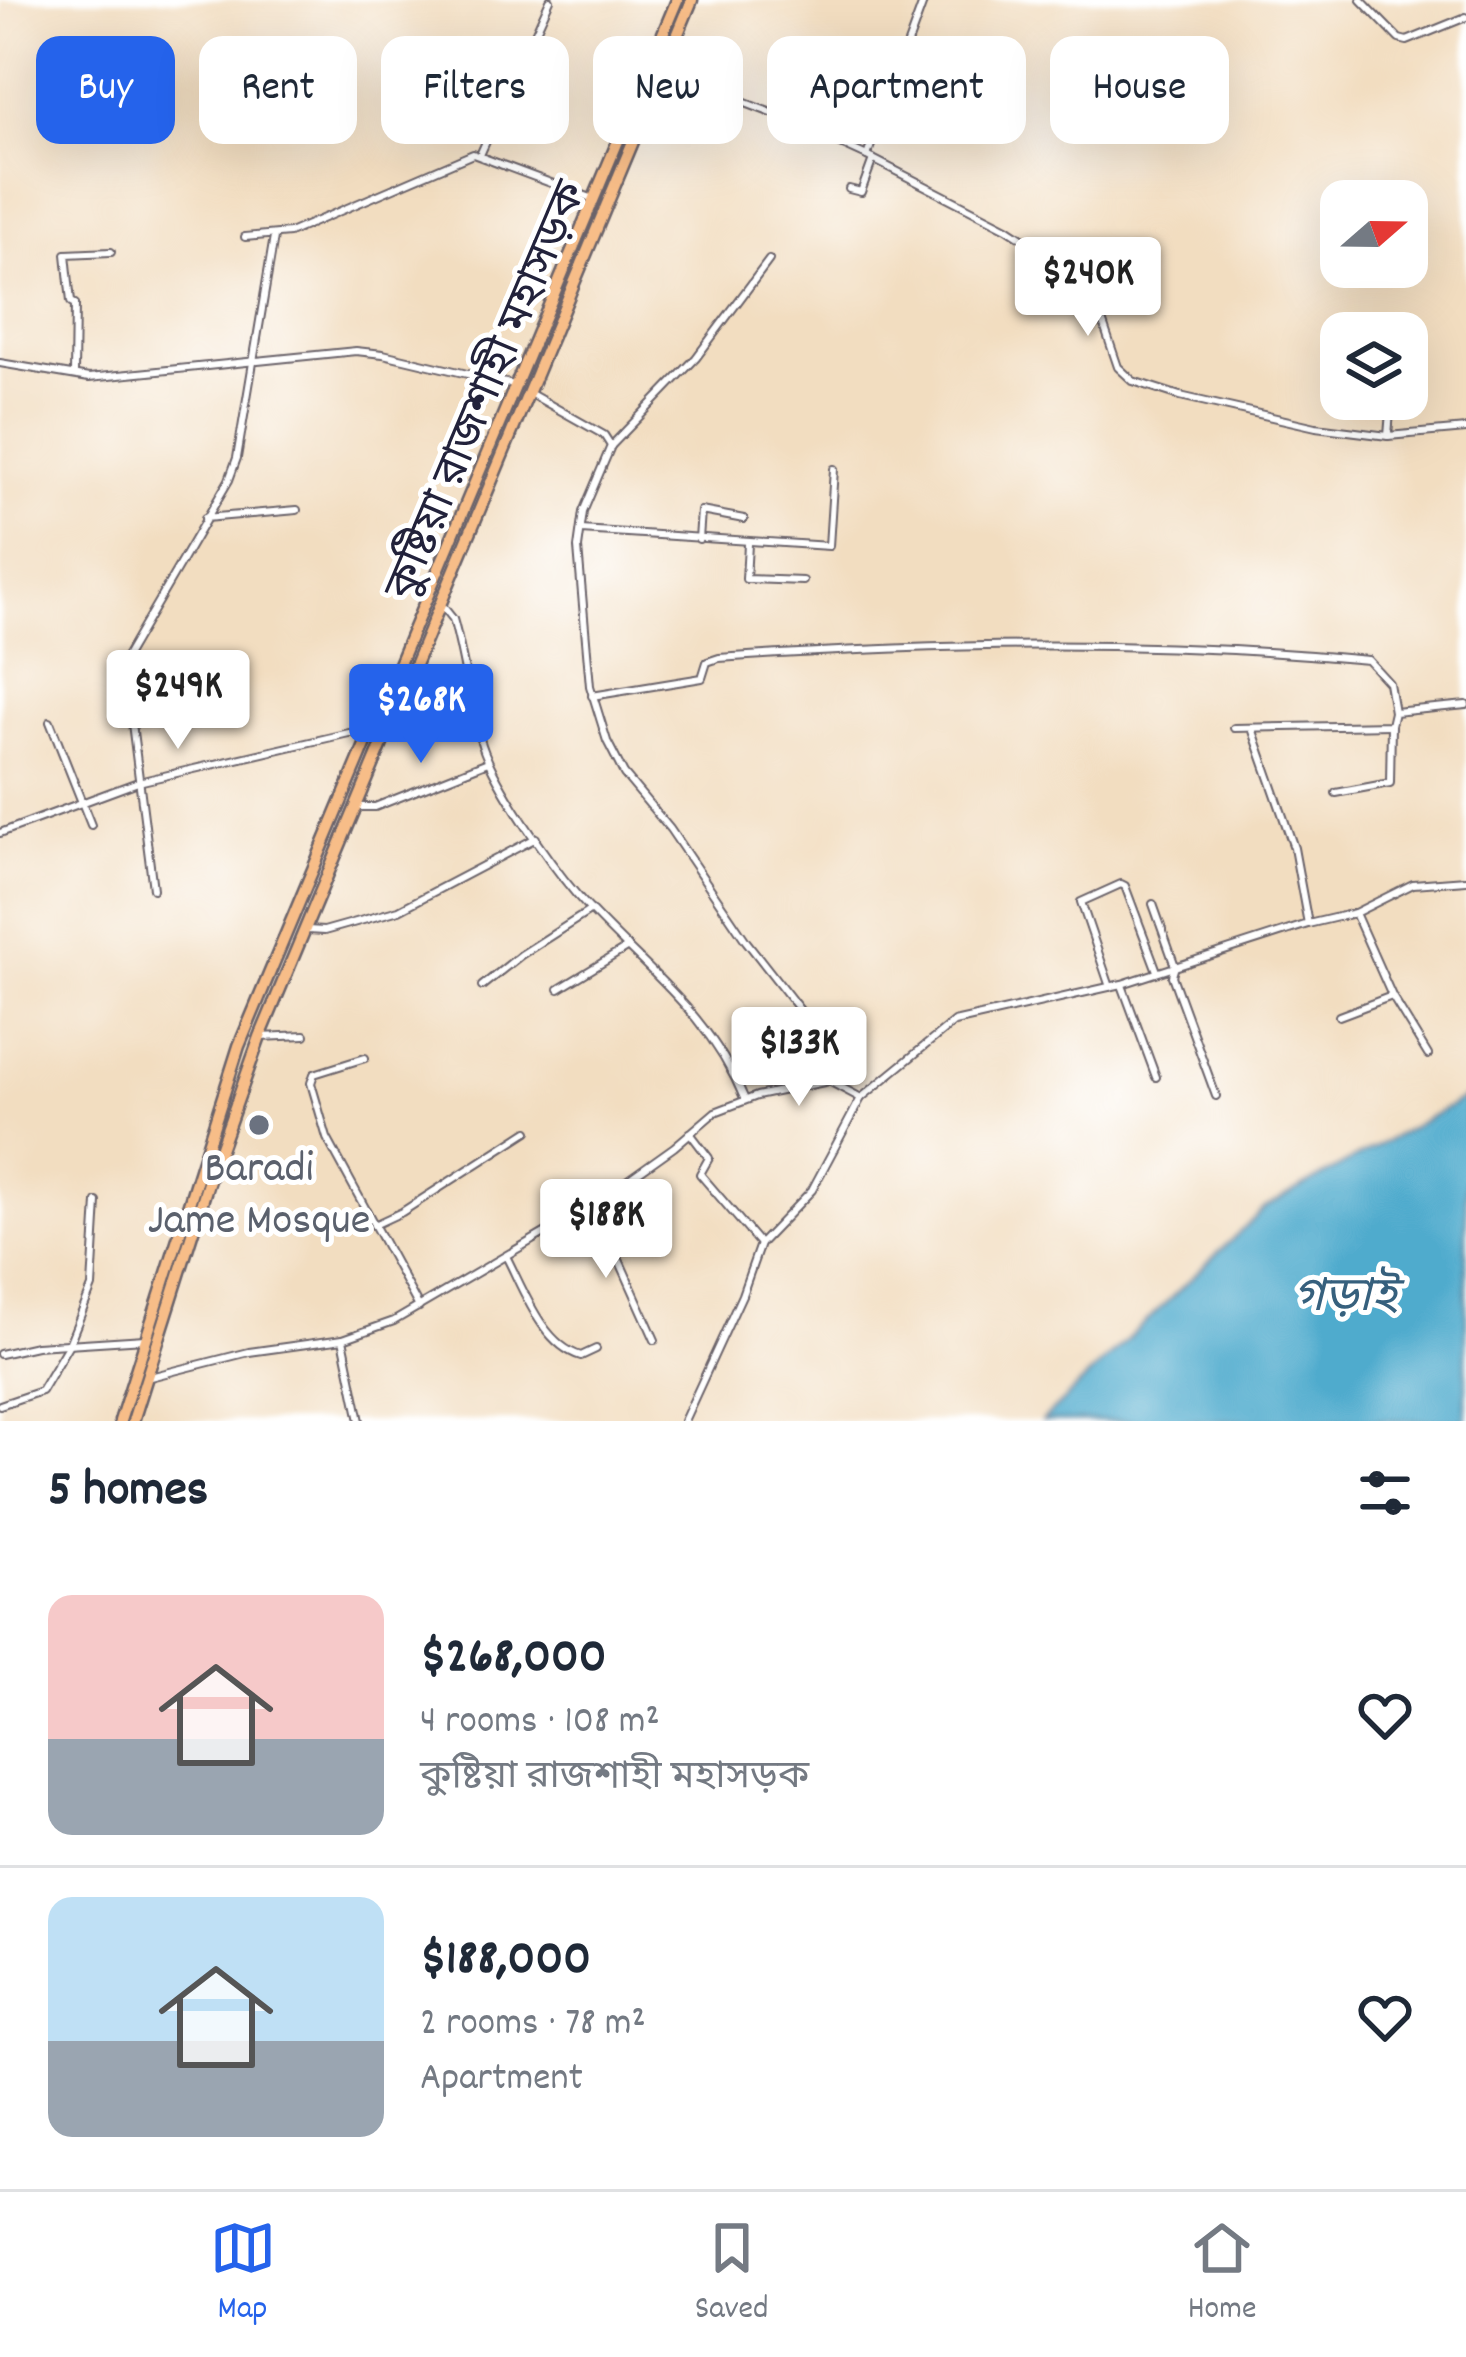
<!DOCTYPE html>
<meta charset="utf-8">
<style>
:root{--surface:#fff;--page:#f6f6f7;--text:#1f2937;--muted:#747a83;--line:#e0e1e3;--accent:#2563eb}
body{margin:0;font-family:Dekko,"Noto Sans Bengali",sans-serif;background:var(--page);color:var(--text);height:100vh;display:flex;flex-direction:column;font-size:45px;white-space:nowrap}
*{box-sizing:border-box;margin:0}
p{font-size:39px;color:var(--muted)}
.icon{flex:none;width:66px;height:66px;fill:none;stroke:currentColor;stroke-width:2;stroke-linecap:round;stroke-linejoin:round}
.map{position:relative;height:1421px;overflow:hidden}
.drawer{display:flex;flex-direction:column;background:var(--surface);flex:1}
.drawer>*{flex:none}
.banner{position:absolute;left:36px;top:36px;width:1395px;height:108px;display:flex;gap:24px}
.needle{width:78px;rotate:70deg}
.fabs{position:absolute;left:1320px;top:180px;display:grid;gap:24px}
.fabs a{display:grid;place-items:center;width:108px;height:108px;border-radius:24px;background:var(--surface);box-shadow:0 12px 48px #0002;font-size:60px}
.price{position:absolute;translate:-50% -102px;padding:0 27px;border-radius:12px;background:#fff;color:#222;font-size:39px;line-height:78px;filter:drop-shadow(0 3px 6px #0008)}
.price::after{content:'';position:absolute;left:50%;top:72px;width:36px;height:27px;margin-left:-18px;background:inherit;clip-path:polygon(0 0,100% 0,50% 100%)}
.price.active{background:var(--accent);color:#fff}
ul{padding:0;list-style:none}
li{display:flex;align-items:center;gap:36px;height:300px;padding:0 48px}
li+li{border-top:3px solid var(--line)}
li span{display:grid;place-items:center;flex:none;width:336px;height:240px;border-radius:24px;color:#555}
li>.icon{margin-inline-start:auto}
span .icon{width:144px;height:144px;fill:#fffc;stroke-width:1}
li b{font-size:51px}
h2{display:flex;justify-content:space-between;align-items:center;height:144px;padding:0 48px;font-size:51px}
.pill{padding:0 42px;border-radius:24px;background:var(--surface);box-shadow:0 12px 48px #0002;font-size:42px;line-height:108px}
.pill.active{background:var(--accent);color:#fff}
.menu{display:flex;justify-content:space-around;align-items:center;height:168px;border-top:3px solid var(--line);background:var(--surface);font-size:33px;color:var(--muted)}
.menu a{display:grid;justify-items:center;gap:6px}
.menu .active{color:var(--accent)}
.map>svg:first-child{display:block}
</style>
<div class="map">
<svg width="1466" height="1421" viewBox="0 0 1466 1421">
<rect width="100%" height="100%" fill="#fff"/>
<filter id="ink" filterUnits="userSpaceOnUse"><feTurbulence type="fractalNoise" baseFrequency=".00833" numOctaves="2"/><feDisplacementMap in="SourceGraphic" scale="24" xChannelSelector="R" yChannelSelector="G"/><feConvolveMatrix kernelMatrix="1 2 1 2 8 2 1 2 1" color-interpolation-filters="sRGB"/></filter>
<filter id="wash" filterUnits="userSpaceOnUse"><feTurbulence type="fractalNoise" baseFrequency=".004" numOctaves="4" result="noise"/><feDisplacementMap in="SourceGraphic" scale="48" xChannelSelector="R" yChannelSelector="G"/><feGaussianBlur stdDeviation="2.7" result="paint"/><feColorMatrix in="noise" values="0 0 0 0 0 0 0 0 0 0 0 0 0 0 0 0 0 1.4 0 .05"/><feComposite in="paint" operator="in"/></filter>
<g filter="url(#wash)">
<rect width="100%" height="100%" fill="#f2ddc0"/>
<path fill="#4fabcd" stroke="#386684" stroke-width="3" d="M1466 1097V1421H1042L1265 1208Z"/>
</g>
<g filter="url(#ink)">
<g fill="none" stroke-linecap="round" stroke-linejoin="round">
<defs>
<g id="minor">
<path d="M1361 0 1399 39 1407 41 1466 17"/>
<path d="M664 72 777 115 867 156 1007 228 1065 266 1093 293 1118 367 1133 381 1180 396 1316 427 1388 436 1466 429"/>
<path d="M480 155 550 0"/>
<path d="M867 156 924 0"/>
<path d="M849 189 861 192 873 159"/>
<path d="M245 237 289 233 473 154 591 198"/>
<path d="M0 363 89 378 356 351 383 354 514 385"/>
<path d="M74 374 75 304 71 302 66 254 111 252"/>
<path d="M531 394 604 435 611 446 583 512 578 548 590 686 607 741 624 774 670 829 746 941 807 1019 829 1057 840 1084"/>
<path d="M1388 436 1391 399"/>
<path d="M611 446 696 358 769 260"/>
<path d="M205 518 297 510"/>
<path d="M581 530 829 546 834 469"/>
<path d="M699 539 701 511 744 519"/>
<path d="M748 544 746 579 803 581"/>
<path d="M441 604 453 619C465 660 469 705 482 745 495 785 548 861 576 894 640 967 706 1006 745 1100"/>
<path d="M592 696 702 678 707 662 719 658C936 643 1151 639 1368 660L1389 683 1394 712"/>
<path d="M50 722 91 825"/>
<path d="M1234 728 1391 725 1394 712 1466 705"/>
<path d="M1252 728 1294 848 1308 924"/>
<path d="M1336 793 1390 783 1391 725"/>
<path d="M357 807H375L488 762"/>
<path d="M0 833 138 782 349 733H369"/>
<path d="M153 889 124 660 229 480 237 458 274 237"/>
<path d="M1153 904 1175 966 1172 976 1216 1096"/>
<path d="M1355 913 1392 996 1428 1055"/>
<path d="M307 930 324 931 399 910 536 838"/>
<path d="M1122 985 1156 1077"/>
<path d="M482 986 521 955 591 910"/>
<path d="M1110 987 1081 902 1121 884 1125 886 1157 971"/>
<path d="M559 989 628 947"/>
<path d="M1339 1016 1392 996"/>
<path d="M261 1037 305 1035"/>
<path d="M365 1058 314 1074 311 1083 327 1138 419 1307"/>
<path d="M690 1133 709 1158 700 1174 760 1244"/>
<path d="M594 1204 655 1340"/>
<path d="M374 1225 402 1212 528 1131"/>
<path d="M507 1258C524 1291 543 1345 581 1356L596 1349"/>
<path d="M343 1339 360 1421"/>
<path d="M0 1354 36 1346 145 1339"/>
<path d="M150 1377 249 1352 343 1339 394 1321 594 1204 674 1147 715 1112 757 1096 829 1081 861 1098 954 1022 1122 984 1308 924 1355 913 1413 884 1466 880"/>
<path d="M0 1405 41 1391 69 1344 92 1287 97 1202"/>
<path d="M684 1421 742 1295 760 1244 812 1190 861 1098"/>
</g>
<g id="trunk">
<path d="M120 1421 239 1046 677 0"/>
<path d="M133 1421 208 1183 260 1037 692 0"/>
</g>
</defs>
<use href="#minor" stroke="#6b636a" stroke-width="10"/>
<use href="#trunk" stroke="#6b636a" stroke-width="15"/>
<use href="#minor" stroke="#fff" stroke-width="6"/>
<use href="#trunk" stroke="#f7bd88" stroke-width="10"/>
</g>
</g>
<circle fill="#6b7280" stroke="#fff" stroke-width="4.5" cx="259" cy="1125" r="12"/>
<g text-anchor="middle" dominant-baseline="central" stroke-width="10" stroke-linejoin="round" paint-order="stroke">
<g font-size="45" fill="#22223b" stroke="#fff">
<text transform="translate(490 392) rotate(-67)">কুষ্টিয়া রাজশাহী মহাসড়ক</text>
</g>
<g font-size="45" fill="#5b616d" stroke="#fff">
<text x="259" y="1171">Baradi<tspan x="259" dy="52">Jame Mosque</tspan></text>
</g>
<g font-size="48" font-style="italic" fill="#36607d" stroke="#fff">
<text x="1345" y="1300">গড়াই</text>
</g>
</g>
</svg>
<div class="fabs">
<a><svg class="needle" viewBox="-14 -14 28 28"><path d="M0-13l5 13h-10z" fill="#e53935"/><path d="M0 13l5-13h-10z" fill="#747a83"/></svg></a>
<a><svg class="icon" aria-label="layers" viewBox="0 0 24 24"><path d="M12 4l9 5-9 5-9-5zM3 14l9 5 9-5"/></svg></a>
</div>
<b class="price" style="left:1088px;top:339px">$240K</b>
<b class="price" style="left:178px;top:752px">$249K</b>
<b class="price active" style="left:421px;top:766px">$268K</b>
<b class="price" style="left:799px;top:1109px">$133K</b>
<b class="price" style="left:606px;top:1281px">$188K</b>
<div class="banner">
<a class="pill active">Buy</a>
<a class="pill">Rent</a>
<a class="pill">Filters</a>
<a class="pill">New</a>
<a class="pill">Apartment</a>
<a class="pill">House</a>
</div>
</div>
<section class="drawer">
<h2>5 homes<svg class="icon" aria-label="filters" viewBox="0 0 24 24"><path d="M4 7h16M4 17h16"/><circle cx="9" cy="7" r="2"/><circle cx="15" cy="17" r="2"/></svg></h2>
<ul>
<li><span style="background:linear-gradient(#f6c9c9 60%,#9aa5b1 0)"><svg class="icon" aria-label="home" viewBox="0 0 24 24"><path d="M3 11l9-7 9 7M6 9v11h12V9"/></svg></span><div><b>$268,000</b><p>4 rooms · 108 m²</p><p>কুষ্টিয়া রাজশাহী মহাসড়ক</p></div><svg class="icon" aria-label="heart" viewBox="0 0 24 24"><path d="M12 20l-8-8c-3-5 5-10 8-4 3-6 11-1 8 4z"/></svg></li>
<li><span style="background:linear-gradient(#bfe0f5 60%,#9aa5b1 0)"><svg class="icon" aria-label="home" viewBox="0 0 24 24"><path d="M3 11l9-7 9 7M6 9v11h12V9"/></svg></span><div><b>$188,000</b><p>2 rooms · 78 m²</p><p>Apartment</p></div><svg class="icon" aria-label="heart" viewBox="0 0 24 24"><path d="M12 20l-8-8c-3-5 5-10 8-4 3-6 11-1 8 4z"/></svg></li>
</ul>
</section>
<nav class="menu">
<a class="active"><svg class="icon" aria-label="map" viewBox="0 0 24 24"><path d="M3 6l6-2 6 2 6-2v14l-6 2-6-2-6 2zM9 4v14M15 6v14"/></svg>Map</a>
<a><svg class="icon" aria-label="saved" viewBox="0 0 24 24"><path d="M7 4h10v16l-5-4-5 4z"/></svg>Saved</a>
<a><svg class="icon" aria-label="home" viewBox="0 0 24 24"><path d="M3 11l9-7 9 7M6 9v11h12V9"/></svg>Home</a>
</nav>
